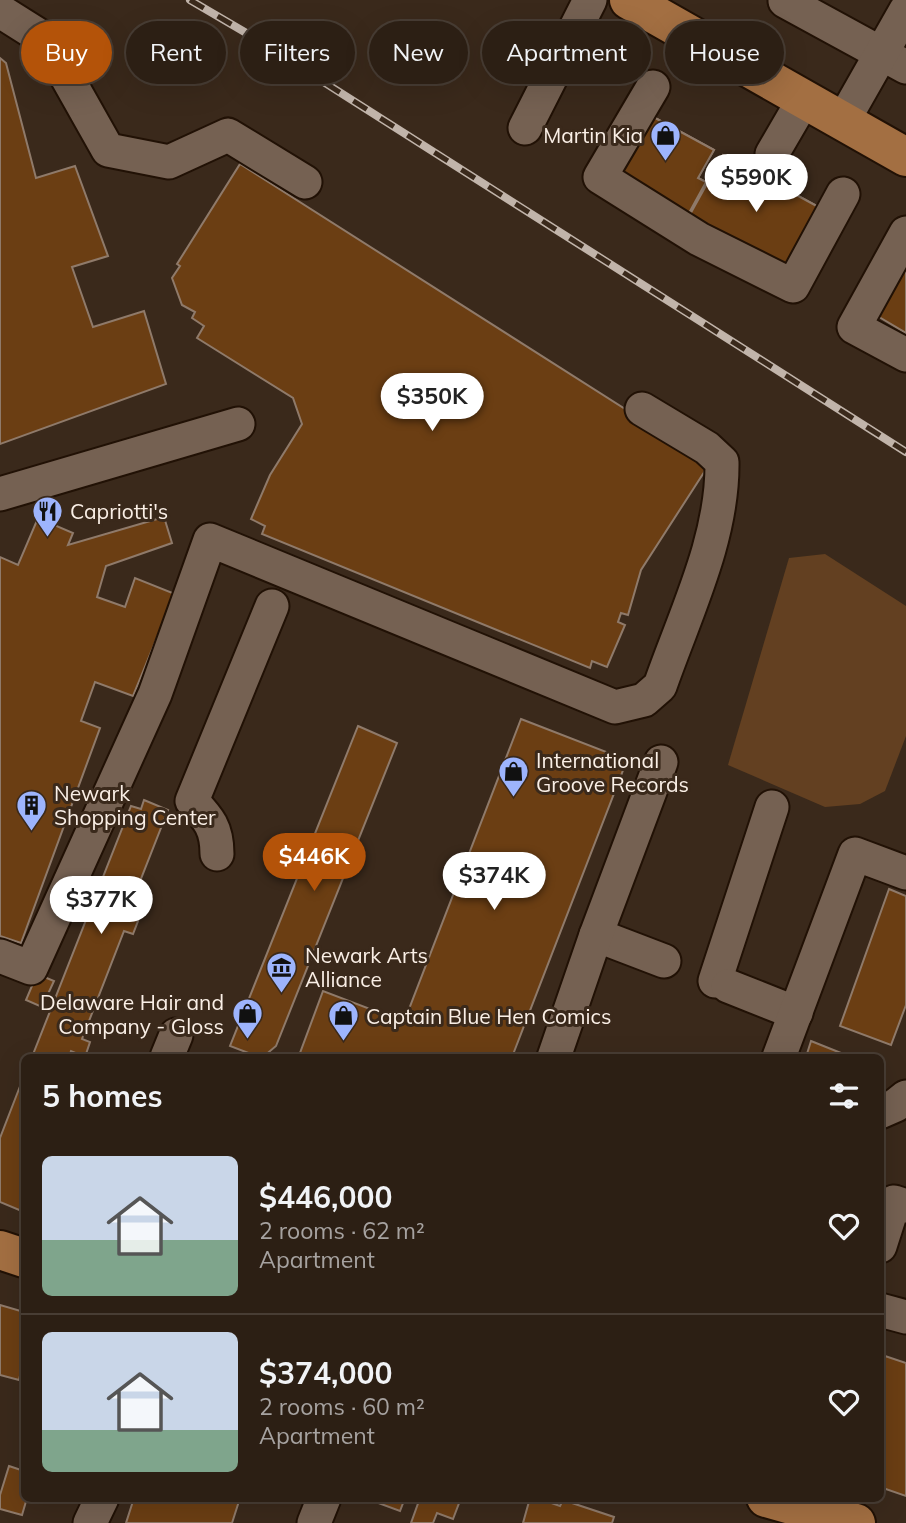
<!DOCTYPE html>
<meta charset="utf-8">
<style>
:root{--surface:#2c1f14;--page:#34271d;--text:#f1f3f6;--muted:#a6a2a0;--line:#483d34;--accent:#b45309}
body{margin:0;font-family:Mulish,sans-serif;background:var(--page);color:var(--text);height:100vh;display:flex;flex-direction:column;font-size:26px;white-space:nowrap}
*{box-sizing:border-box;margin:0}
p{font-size:23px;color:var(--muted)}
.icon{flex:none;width:38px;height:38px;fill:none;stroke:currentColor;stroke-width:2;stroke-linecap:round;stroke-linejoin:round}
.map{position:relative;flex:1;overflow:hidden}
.details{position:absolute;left:21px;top:1054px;width:863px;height:448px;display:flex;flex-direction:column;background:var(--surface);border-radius:10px;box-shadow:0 7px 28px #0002,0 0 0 2px var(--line)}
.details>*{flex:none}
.top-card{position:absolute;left:21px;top:21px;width:864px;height:63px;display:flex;gap:14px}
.price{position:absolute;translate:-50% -60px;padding:0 16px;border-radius:24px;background:#fff;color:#222;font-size:23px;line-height:46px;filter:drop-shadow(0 2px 4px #0008)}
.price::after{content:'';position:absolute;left:50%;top:42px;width:21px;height:16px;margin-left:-10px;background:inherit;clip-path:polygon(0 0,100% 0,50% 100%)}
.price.selected{background:var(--accent);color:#fff}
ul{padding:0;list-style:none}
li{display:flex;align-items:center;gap:21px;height:175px;padding:0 21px}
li+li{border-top:2px solid var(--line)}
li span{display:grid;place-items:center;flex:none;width:196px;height:140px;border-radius:10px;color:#555}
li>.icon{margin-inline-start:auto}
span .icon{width:84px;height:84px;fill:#fffc;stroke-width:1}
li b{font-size:30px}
h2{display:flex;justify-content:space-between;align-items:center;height:84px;padding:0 21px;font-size:30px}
.chip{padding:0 24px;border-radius:32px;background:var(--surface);box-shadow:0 7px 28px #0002,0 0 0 2px var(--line);font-size:24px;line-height:63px}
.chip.selected{background:var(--accent);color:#fff}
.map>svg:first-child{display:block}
</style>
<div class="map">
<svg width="906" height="1523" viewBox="0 0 906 1523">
<rect width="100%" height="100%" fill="#3a291b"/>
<path fill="#634021" d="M825 554 906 606V736L885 791 860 804 825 807 728 765 789 558Z"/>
<g fill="#6b3e13" stroke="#8f7a6a" stroke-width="2">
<path d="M0 58 6 63 36 178 75 166 108 256 72 267 93 327 144 311 166 384 0 444Z"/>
<path d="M646 113 714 150 698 178 706 182 689 213 619 174Z"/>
<path d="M646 113 714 150 698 178 706 182 689 213 619 174Z"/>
<path d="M723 155 824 210 788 274 688 218Z"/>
<path d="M723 155 824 210 788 274 688 218Z"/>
<path d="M240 164 710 463 641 570 628 615 621 613 618 622 625 625 607 667 592 661 590 668 262 534 265 526 251 519 270 475 302 424 293 398 197 338 204 326 192 318 195 312 182 305 172 278 180 266 177 264Z"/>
<path d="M906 260V333L874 314Z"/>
<path d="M164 517 172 543 106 566 97 597 125 607 135 578 175 594 133 696 95 682 81 721 100 728 21 943 0 936V557L18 565 38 518 73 533 68 545Z"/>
<path d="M521 719 627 760 512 1057H311L300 1053 323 991 404 1022Z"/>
<path d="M358 726 397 743 276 1046 263 1057H259L230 1046Z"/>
<path d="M144 800 168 810 126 917 138 921 133 934 124 931 82 1039 90 1042 85 1057 71 1051 69 1057H32L131 806 141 809Z"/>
<path d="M889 889 906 896V1005L891 1045 840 1026Z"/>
<path d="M37 974 54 981 42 1007 26 1000Z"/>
<path d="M811 1041 851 1057H806Z"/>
<path d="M24 1076V1212L0 1202V1138Z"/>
<path d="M0 1305 24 1312V1358L19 1380 0 1375Z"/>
<path d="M882 1355 906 1363V1496L880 1487V1361Z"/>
<path d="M9 1466 24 1471V1498H27L22 1515 0 1509V1495Z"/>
<path d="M134 1498H240L232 1523H126Z"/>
<path d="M371 1498H405L400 1511 370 1500Z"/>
<path d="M420 1498H461L453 1519 437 1513 433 1523H411Z"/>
<path d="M530 1498H537L560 1506 563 1500 614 1517 612 1523H523Z"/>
</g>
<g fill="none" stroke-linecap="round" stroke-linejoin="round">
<defs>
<g id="minor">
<path d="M785 1 906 67"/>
<path d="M0 11 46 40 108 150 169 162 228 135 305 182"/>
<path d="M653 87 600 177 699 239 793 286 843 194"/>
<path d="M843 121 906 10"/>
<path d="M525 128 590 0"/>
<path d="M772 154 804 99"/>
<path d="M906 233 854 327 906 355"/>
<path d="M0 494 238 424"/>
<path d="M217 854C217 828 209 819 192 801L272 606"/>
<path d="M596 935 664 961"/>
<path d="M0 956 31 968 155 694 210 540 615 707 644 700 660 686C685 614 723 539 722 462L707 448 642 409"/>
<path d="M715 981 772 807"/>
<path d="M728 986 796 1013"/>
<path d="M167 1057 176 1035"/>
<path d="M554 1057 596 935 661 762"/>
<path d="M779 1057 855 854 906 873"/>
<path d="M880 1112 896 1105 906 1097"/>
<path d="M880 1246 894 1202 906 1206"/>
<path d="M880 1310 906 1317"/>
<path d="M90 1523 102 1498"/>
<path d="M314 1523 324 1498"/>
</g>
<g id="major">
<path d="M629 0 906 157"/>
<path d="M0 1250 24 1258"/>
<path d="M766 1498 856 1523"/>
</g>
</defs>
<use href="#minor" stroke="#211105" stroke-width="37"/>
<use href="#major" stroke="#211105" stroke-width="42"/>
<use href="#minor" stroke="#756152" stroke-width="33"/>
<use href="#major" stroke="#a36f42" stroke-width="38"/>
<defs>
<path id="rail" d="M190 0 248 34 906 452"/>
</defs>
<use href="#rail" stroke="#c1b4aa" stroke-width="8"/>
<use href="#rail" stroke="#3a291b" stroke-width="5" stroke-dasharray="16" stroke-linecap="butt"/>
</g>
<defs>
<symbol id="shop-pin" viewBox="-11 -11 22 30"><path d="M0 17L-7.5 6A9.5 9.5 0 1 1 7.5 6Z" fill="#9db4fd" stroke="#3a291b"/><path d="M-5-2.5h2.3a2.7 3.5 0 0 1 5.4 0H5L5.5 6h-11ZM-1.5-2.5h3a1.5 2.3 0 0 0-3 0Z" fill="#111"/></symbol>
<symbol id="restaurant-pin" viewBox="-11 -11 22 30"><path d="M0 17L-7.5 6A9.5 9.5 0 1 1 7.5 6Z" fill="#9db4fd" stroke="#3a291b"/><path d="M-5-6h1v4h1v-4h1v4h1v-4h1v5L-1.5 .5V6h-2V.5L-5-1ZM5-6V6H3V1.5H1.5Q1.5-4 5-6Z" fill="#111"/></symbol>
<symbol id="building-pin" viewBox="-11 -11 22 30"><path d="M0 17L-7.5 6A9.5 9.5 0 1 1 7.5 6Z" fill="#9db4fd" stroke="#3a291b"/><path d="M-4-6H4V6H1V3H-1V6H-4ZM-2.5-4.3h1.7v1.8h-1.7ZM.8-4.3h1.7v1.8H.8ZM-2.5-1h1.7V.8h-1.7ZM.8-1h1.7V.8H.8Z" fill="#111"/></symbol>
<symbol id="museum-pin" viewBox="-11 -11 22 30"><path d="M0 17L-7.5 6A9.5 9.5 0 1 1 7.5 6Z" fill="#9db4fd" stroke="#3a291b"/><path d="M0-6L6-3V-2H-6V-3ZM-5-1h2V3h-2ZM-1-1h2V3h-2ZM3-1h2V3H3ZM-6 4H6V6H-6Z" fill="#111"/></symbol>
</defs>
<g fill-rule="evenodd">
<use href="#shop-pin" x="648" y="118" width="35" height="47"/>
<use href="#restaurant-pin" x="30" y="494" width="35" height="47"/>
<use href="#shop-pin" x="496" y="754" width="35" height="47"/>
<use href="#building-pin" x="14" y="788" width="35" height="47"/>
<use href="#museum-pin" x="264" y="950" width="35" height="47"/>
<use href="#shop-pin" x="230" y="996" width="35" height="47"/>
<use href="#shop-pin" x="326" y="998" width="35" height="47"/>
</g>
<g text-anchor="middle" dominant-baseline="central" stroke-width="6" stroke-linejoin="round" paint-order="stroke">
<g font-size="21" fill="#faefe6" stroke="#3a291b" text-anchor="start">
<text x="643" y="135" text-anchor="end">Martin Kia</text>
<text x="70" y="511">Capriotti's</text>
<text x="536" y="760">International<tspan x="536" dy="24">Groove Records</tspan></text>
<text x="54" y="793">Newark<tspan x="54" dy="24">Shopping Center</tspan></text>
<text x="305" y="955">Newark Arts<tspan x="305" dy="24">Alliance</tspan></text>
<text x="224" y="1002" text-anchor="end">Delaware Hair and<tspan x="224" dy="24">Company - Gloss</tspan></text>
<text x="366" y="1016">Captain Blue Hen Comics</text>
</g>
</g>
</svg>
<b class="price" style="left:756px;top:214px">$590K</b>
<b class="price" style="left:432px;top:433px">$350K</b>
<b class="price selected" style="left:314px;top:893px">$446K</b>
<b class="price" style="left:494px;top:912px">$374K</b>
<b class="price" style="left:101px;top:936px">$377K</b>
<div class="top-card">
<a class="chip selected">Buy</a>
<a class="chip">Rent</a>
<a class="chip">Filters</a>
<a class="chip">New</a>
<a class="chip">Apartment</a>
<a class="chip">House</a>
</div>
<section class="details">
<h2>5 homes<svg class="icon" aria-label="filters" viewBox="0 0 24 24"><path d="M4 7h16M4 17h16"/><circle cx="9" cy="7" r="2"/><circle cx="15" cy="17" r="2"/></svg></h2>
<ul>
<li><span style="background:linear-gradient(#c9d6e8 60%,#7fa58c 0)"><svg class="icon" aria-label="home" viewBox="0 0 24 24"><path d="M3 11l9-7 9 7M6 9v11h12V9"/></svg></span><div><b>$446,000</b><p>2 rooms · 62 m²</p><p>Apartment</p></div><svg class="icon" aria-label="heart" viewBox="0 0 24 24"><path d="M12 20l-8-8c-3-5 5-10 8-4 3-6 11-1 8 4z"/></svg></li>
<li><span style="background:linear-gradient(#c9d6e8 70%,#7fa58c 0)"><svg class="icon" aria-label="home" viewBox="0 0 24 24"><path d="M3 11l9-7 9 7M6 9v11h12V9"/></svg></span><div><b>$374,000</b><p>2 rooms · 60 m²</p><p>Apartment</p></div><svg class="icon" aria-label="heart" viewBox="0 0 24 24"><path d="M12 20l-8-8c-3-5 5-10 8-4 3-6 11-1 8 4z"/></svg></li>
</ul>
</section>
</div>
